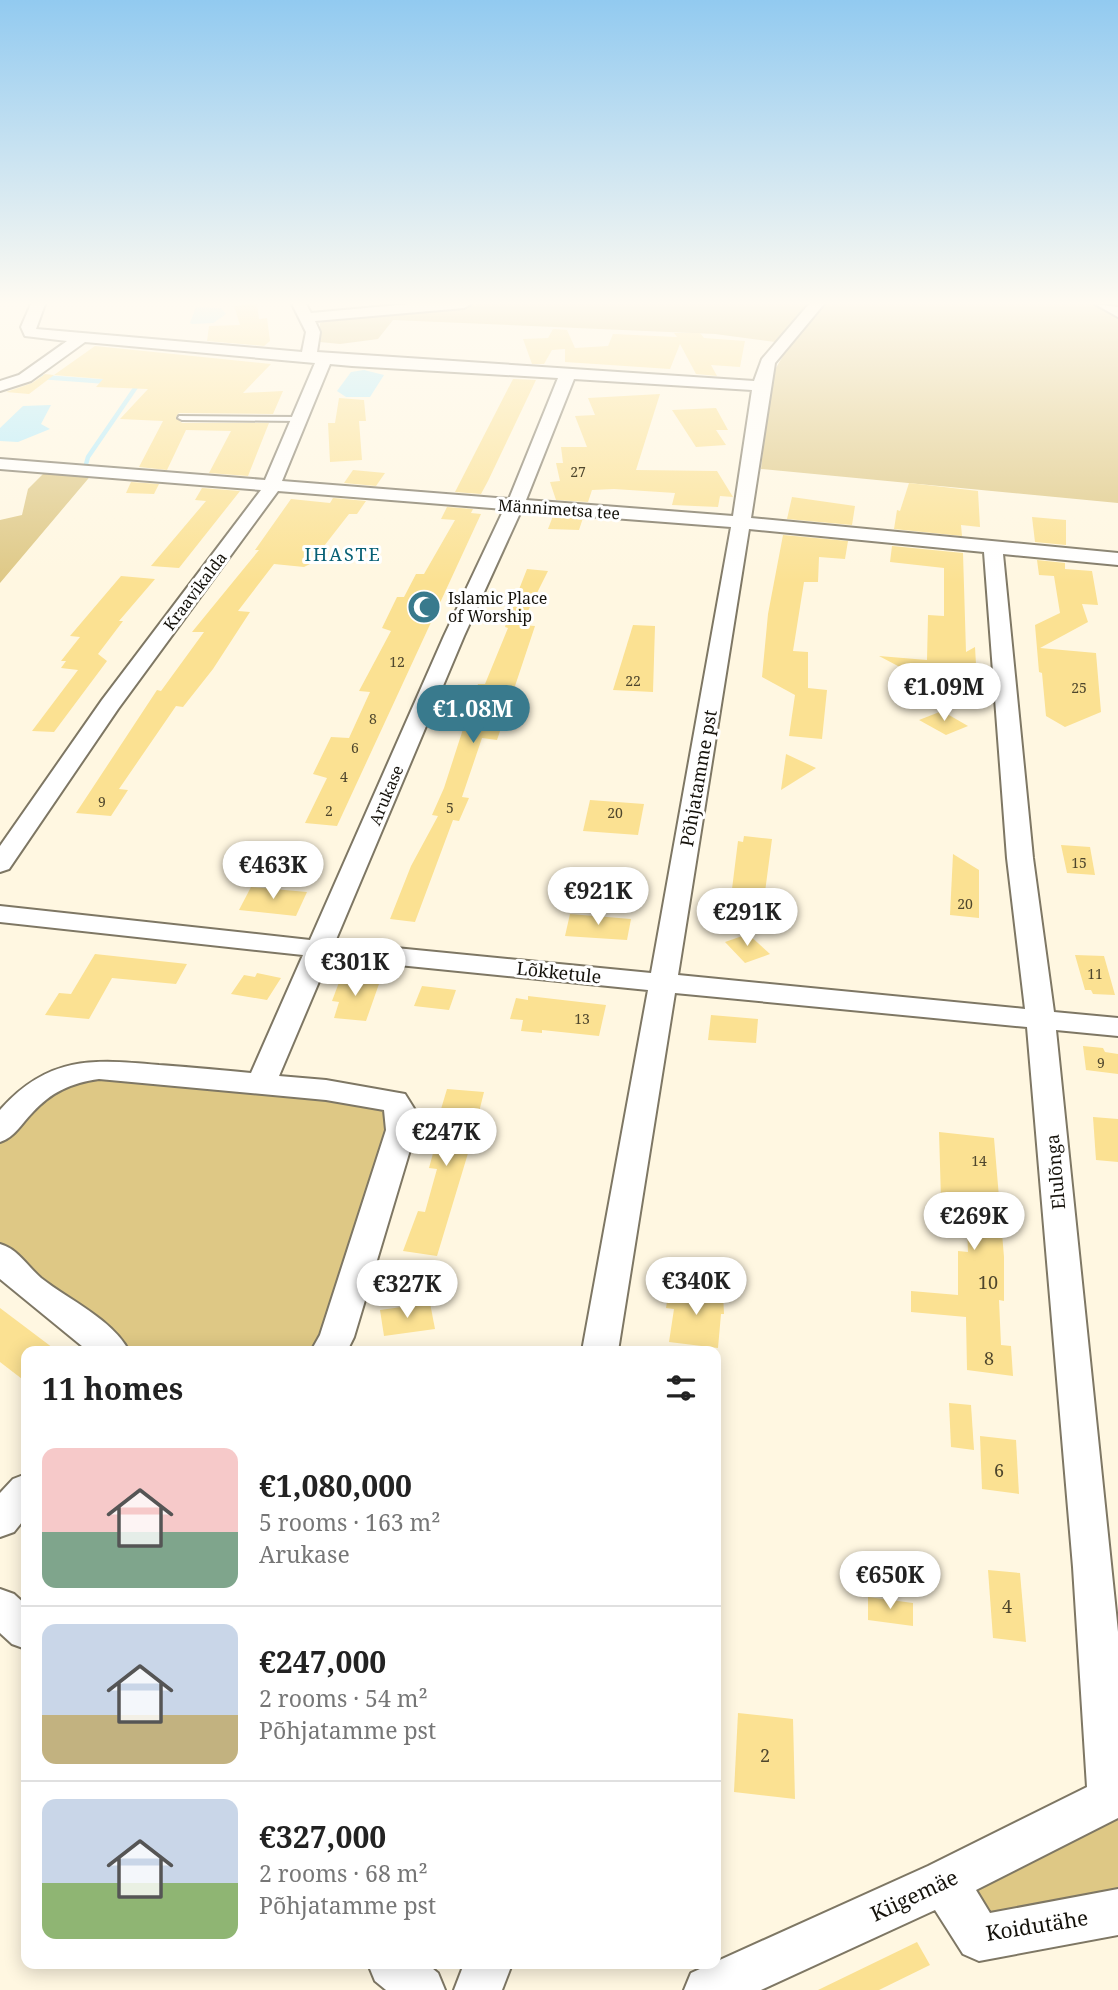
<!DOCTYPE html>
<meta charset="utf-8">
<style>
:root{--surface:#fff;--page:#f2f2f2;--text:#222;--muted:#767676;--line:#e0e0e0;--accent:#397a8d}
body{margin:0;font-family:"Noto Serif",serif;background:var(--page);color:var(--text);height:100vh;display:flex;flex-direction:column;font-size:26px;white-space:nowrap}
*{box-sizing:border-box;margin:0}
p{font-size:23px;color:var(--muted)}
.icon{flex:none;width:38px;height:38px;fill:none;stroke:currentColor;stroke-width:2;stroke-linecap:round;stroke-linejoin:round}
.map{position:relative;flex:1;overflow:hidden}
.drawer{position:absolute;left:21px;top:1346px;width:700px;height:623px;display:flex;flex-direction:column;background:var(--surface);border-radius:14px;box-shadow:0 4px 18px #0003}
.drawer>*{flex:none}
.price{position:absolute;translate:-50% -60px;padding:0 16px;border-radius:24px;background:#fff;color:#222;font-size:23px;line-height:46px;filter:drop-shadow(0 2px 4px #0008)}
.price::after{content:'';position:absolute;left:50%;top:42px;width:21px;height:16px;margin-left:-10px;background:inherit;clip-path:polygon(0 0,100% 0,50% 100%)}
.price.active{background:var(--accent);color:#fff}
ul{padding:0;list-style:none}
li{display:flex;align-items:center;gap:21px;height:175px;padding:0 21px}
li+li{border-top:2px solid var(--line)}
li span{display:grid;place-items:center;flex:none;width:196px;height:140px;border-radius:14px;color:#555}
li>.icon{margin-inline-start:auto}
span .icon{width:84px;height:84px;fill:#fffc;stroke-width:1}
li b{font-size:30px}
h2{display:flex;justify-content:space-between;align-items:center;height:84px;padding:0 21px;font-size:30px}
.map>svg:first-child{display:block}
</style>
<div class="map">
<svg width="1118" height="1990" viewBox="0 0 1118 1990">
<rect width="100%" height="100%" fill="#fff7e1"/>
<g fill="#dec885">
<path d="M476 304H1118V503L761 469 770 378 790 344 715 334 393 320 378 339 340 344 320 342V323L332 317 460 310Z"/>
<path d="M48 469 93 473 0 583V520L22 515 28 489Z"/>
<path d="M88 1073 380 1103 393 1112 323 1351H123L0 1244V1142L31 1097Z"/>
<path d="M1118 1802V1906L981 1931 953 1887Z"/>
</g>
<g fill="#b2ebfc">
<path d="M196 307 221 308 226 314 213 323 192 324 190 323Z"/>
<path d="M364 370 384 375 370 397H346L337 391 351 372Z"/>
<path d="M51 405 41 424 50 429 18 442 0 441V428L23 406Z"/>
</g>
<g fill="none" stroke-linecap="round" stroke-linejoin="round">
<g stroke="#b2ebfc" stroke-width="4.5">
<path d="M42 377 109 382"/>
<path d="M85 468 88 457 136 387 129 384"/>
</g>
</g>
<g fill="#fbe192">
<path d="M257 304 259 319 267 318 270 341 264 346 207 341 209 326 240 325 234 306Z"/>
<path d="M553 329 567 330 575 348 608 346 613 334 677 337 674 333H700L704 338 745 341 740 367 711 365 717 376 696 374 680 344 670 369 565 362V349L552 350 544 364H532L523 339 548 338Z"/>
<path d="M95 346 271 364 243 393 283 391 273 414 179 413 176 417 182 423H269L248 476 209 473 231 431 186 430 167 470 139 467 163 421 120 419 148 389 96 387 103 379 54 375Z"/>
<path d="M45 374 54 375 29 394 6 392 32 383Z"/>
<path d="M513 379 536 380 488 481 481 494 455 492Z"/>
<path d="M660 394 636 470 717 471 733 497 720 496 718 507 672 505 675 493 614 489 592 490 588 502 556 500 550 482 560 481 556 463H563L561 447H587L575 416 595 415 588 398Z"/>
<path d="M339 398 364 400 366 421H359L362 460 330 462 328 423H335Z"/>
<path d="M716 408 728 430H716L726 445 696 447 672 410Z"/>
<path d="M353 470 385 473 376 486 344 483Z"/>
<path d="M131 482 159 484 154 494 126 493Z"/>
<path d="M909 483 978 491 980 527 961 525 962 536 894 529 897 510 900 511Z"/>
<path d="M202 488 240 491 179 568 151 566 206 501 195 500Z"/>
<path d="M792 497 855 506 852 525 787 519Z"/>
<path d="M333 498 366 501 357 514H349L310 564 304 567 274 564 238 611 250 612 213 669 183 707 176 706 119 789 128 790 111 816 76 813 157 690 161 691 204 632H192L259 550H255L291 499 330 503Z"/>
<path d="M447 507 473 509 471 513 481 514 337 826 305 823 327 778 313 774 331 737 349 738 370 692 359 691 391 631 382 628 397 597H404L416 574H424L455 520 441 519Z"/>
<path d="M553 516 583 518 579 530 548 529Z"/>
<path d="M1032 517 1066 520V545L1035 542Z"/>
<path d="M783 535 848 541 845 559 819 557 818 582H804L793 651 808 652V688L827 690 822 739 789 736 795 695 762 677 768 614Z"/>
<path d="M892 546 963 553 966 652 975 647 977 682 951 694 879 656 927 660 928 615 944 616V568L890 562Z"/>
<path d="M1037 560 1065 563V569L1092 571 1098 605 1082 604 1088 622 1040 648 1096 653 1101 712 1065 727 1046 716 1042 673 1039 672 1035 625 1060 613 1054 576 1039 575Z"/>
<path d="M527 569 548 571 521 625 535 626 497 740 482 738 462 797 469 798 459 821 453 820 415 922 390 919 411 866 438 816 432 815 444 788 474 695 478 684H485L508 628 505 627 507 620Z"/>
<path d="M121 576 155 579 119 621H123L98 654 107 661 54 732 32 731 78 670 61 668 66 661H61L80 637 70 636Z"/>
<path d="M633 625 655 626 653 692 613 690Z"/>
<path d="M942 711 968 726 946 735 919 720Z"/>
<path d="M786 754 816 768 781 790Z"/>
<path d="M590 800 644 804 638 835 583 831Z"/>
<path d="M744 836 772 839 765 892 732 889 738 841 743 842Z"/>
<path d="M1061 845 1090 847 1095 875 1067 873Z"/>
<path d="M953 854 979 870V918L950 915Z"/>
<path d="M251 887 307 892 296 916 239 910Z"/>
<path d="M570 914 631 919 627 940 565 936Z"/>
<path d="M748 934 770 954 745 963 725 942Z"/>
<path d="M95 954 178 963 187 964 176 984 112 978 89 1019 45 1015 59 993 71 994Z"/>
<path d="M1075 955 1104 956 1115 995 1093 994 1091 990H1085Z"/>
<path d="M257 973 281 978 267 1000 231 994 244 975 255 977Z"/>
<path d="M341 977 380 981 366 1021 334 1018 339 1002 332 1001Z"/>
<path d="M422 986 456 990 449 1010 414 1006Z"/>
<path d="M528 996 606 1005 599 1036 542 1030V1033L521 1031 523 1020 510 1019 516 998 528 1000Z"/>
<path d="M711 1015 758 1019 756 1043 708 1040Z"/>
<path d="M1083 1046 1103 1048 1105 1052 1118 1054V1074L1086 1070Z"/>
<path d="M447 1089 484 1092 472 1140 437 1256 403 1251 418 1211 425 1212 437 1169 429 1168 435 1146H430Z"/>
<path d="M1093 1117 1118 1119V1162L1096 1160Z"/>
<path d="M939 1132 994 1138 1004 1257V1301L999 1300 1001 1345 1011 1346 1013 1376 967 1370 966 1317 911 1312V1291L958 1295V1251L968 1252 966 1202 941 1199Z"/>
<path d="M669 1288 723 1294 724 1314H721L718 1348 669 1342 674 1309 666 1308Z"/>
<path d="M430 1303 435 1329 384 1336 380 1310Z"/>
<path d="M0 1308 57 1351H26V1382L0 1362Z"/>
<path d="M949 1403 971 1405 974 1450 951 1447Z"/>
<path d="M980 1436 1016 1440 1019 1494 982 1489Z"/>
<path d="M988 1570 1020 1573 1026 1642 993 1638Z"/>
<path d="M868 1597 913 1603V1626L868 1620Z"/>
<path d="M738 1713 793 1719 795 1799 734 1792Z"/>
<path d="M917 1942 930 1965 879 1990H818Z"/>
</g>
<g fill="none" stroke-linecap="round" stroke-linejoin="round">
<defs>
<path id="service" d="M179 416 298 417 302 419 298 421 182 420 178 418Z"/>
<g id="minor">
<path d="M31 304H45L36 329 302 352 306 332 292 304H306L311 313 409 304H471L464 308 315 321 320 332 317 352 754 381 762 359 809 304H824L775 363 751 518 1118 553V565L1003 554 1033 858 1054 1012 1118 1018V1036L1056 1030 1118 1632V1818L976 1890 990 1913 1118 1889V1935L979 1961 963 1954 935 1910 761 1990H684L691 1973 928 1866 1087 1787 1073 1567 1027 1027 675 993 618 1351H582L648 990 329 958 279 1076 326 1080 405 1094 415 1110 416 1130 354 1337 347 1351H311L320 1335 386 1130 384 1110 326 1100 99 1079C71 1083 51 1092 32 1113 21 1124 15 1137 0 1142V1110C48 1056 92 1059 159 1065 189 1067 220 1070 251 1073L303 955 0 922V906L310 940 444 636 504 509 278 491 118 709 9 869 0 872V846L102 700 261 490 0 469V459L265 480 315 363 85 342 31 381 0 391V381L19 375 67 341 25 336 21 327ZM330 364 352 366 558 378 509 499 282 481ZM574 379 752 390 733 516 526 500ZM521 511 731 527 651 973 335 942 464 636ZM749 529 984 552 1007 858 1025 1009 678 975Z"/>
<path d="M1095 304 1118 307V317Z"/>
<path d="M0 1244C18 1249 27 1266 41 1278 69 1300 112 1319 129 1351H88L0 1279Z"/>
<path d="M26 1474V1517L14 1532 0 1537V1493L13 1479Z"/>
<path d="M0 1589 14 1594 26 1605V1649L12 1644 0 1633Z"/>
<path d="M368 1964H427L438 1973 445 1990H386L375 1981Z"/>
<path d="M464 1964H512L502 1990H454Z"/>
</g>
</defs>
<use href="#service" stroke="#7e7764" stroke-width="4"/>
<use href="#minor" stroke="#7e7764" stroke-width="4"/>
<use href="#service" fill="#fff" fill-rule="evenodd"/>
<use href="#minor" fill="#fff" fill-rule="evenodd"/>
</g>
<linearGradient id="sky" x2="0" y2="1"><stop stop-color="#92caf0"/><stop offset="0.52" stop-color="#fffbf2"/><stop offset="1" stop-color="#fffbf2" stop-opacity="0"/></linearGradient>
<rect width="1118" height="583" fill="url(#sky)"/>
<defs>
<symbol id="mosque-disc" viewBox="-11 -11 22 22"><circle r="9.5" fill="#397a8d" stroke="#fff"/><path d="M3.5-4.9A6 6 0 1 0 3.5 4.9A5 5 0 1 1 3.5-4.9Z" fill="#fff"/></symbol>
</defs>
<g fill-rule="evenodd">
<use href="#mosque-disc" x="405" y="588" width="38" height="38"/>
</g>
<g text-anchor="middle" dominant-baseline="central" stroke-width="6" stroke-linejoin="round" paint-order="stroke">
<g font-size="14" fill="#4e462d">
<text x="578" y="471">27</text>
<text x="397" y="661">12</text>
<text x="633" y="680">22</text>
<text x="1079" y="687">25</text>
<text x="373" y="718">8</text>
<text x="355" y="747">6</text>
<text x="344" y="776">4</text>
<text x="102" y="801">9</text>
<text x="450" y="807">5</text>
<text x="329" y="810">2</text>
<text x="615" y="812">20</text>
<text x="1079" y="862">15</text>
<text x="965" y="903">20</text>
<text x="1095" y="973">11</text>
<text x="582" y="1018">13</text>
<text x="1101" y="1062">9</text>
<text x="979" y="1160">14</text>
</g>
<g font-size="16" fill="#15120b" stroke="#fff">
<text transform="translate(559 509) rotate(4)">Männimetsa tee</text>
<text transform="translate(195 591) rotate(-53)">Kraavikalda</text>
<text transform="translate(386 795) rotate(-67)">Arukase</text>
</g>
<g font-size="16" fill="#15120b" stroke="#fff" text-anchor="start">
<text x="448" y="598">Islamic Place<tspan x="448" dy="18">of Worship</tspan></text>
</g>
<g font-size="18" letter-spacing="2" fill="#086175" stroke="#fff">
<text x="343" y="554">IHASTE</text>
</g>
<g font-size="18" fill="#15120b" stroke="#fff">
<text transform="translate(698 778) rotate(-80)">Põhjatamme pst</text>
<text transform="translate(559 972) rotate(6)">Lõkketule</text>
<text transform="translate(1055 1172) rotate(-95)">Elulõnga</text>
</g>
<g font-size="18" fill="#4e462d">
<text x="988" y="1282">10</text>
<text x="989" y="1358">8</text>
<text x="999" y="1470">6</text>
<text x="1007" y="1606">4</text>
<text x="765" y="1755">2</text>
</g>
<g font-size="21" fill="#15120b" stroke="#fff">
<text transform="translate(914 1895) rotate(-25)">Kiigemäe</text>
<text transform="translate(1037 1925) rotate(-9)">Koidutähe</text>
</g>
</g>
</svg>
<b class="price" style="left:944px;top:723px">€1.09M</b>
<b class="price active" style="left:473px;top:745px">€1.08M</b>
<b class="price" style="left:273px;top:901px">€463K</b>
<b class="price" style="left:598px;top:927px">€921K</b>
<b class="price" style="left:747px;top:948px">€291K</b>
<b class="price" style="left:355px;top:998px">€301K</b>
<b class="price" style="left:446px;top:1168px">€247K</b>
<b class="price" style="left:974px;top:1252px">€269K</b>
<b class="price" style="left:696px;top:1317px">€340K</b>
<b class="price" style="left:407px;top:1320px">€327K</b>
<b class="price" style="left:890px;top:1611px">€650K</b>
<section class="drawer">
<h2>11 homes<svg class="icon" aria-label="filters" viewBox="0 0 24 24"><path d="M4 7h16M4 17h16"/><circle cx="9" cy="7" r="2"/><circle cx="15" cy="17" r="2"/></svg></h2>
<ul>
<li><span style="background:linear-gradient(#f6c9c9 60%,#7fa58c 0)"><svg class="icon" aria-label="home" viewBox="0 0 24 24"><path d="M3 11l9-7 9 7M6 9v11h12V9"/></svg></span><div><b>€1,080,000</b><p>5 rooms · 163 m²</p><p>Arukase</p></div></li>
<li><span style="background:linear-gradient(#c9d6e8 65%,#c2b280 0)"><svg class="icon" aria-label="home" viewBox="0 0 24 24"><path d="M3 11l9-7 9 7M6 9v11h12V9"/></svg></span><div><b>€247,000</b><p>2 rooms · 54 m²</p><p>Põhjatamme pst</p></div></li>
<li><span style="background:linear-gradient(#c9d6e8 60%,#8fb573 0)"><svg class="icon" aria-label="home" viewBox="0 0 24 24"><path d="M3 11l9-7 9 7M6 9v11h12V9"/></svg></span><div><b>€327,000</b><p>2 rooms · 68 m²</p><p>Põhjatamme pst</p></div></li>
</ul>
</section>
</div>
